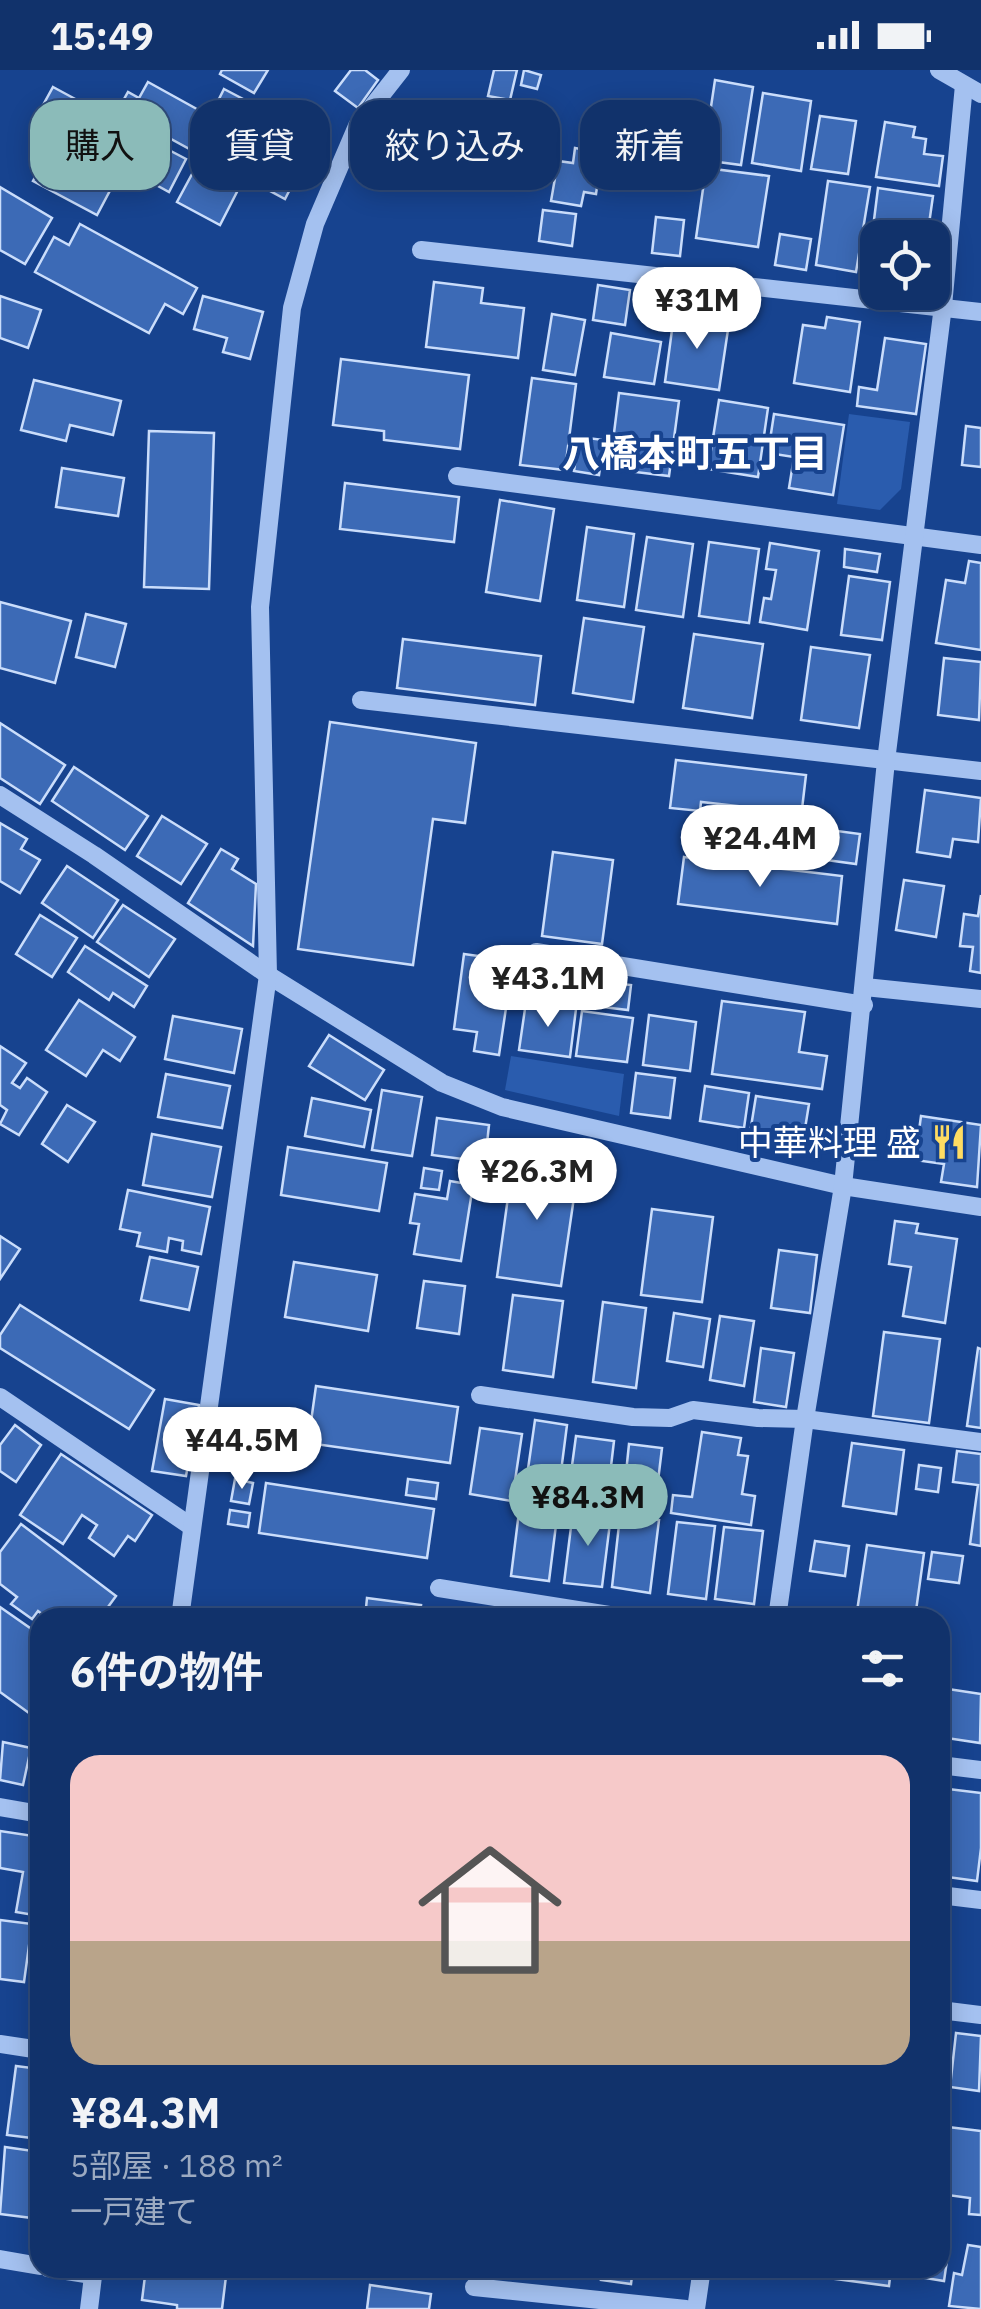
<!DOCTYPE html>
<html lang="ja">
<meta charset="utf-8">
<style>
:root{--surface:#11326b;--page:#1a3a71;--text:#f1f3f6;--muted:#9caac1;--line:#304d7e;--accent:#8bbbb9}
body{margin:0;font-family:"IBM Plex Sans","Noto Sans JP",sans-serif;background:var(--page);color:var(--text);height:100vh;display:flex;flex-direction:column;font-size:38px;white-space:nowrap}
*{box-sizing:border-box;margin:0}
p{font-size:32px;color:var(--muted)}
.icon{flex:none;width:55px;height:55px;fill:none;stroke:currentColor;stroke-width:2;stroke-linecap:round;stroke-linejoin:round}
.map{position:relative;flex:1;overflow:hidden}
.panel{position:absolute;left:30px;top:1538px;width:920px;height:670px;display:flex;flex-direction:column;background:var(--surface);border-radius:30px;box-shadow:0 5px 25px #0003,0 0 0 2px var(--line)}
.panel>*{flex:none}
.top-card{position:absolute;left:30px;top:30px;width:922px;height:90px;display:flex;gap:20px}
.buttons{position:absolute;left:860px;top:150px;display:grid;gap:20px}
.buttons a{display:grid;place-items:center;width:90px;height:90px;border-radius:20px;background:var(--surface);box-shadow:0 5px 25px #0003,0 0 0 2px var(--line);font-size:50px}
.price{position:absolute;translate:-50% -85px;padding:0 22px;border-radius:35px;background:#fff;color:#222;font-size:32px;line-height:65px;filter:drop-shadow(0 2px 5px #0008)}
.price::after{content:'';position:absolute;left:50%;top:60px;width:30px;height:22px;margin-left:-15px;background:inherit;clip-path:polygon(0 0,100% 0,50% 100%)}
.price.current{background:var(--accent);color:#111}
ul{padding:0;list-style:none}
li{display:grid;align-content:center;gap:20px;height:530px;padding:0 40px}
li+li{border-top:2px solid var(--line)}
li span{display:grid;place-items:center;height:310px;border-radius:30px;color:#555}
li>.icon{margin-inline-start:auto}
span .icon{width:180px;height:180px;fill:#fffc;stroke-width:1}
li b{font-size:42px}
h2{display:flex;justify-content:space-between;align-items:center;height:120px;padding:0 40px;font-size:42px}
.chip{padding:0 35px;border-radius:30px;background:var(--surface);box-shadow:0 5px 25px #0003,0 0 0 2px var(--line);font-size:35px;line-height:90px}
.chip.current{background:var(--accent);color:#111}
.status{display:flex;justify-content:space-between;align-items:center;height:70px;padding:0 50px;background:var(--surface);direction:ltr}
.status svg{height:28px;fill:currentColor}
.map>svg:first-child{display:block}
</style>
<div class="status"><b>15:49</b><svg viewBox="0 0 49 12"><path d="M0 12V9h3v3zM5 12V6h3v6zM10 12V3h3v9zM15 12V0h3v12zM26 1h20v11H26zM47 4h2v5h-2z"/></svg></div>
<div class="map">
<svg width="981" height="2239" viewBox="0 0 981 2239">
<rect width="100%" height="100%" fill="#17438f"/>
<g fill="#2a5cae">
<path d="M849 344 910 352 901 419 880 440 837 434Z"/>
<path d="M511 986 624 1004 619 1046 505 1020Z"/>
</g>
<g fill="#3c6ab6" stroke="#caddfb" stroke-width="2.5">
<path d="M222 0H268L254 23 220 4Z"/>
<path d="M351 0H365L378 10 358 38 335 21Z"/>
<path d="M494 0H517L510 30 488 26Z"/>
<path d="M524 0 541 5 537 19 521 15Z"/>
<path d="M715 10 753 17 741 95 703 90Z"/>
<path d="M148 12 213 48 195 82 118 40 128 22 139 28Z"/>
<path d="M53 17 140 64 97 145 33 111 55 70 31 57Z"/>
<path d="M224 19 243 29 233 47 215 37Z"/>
<path d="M763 23 811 31 801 101 752 93Z"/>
<path d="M641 36 697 45 685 117 643 110 650 70 636 68Z"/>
<path d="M503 38 540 44 528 115 490 109Z"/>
<path d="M820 46 856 51 848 104 811 99Z"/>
<path d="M885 52 915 57 913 67 926 69 924 84 943 86 939 116 876 107Z"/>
<path d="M233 54 304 92 285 129 214 91Z"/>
<path d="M303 55 328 69 316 91 291 78Z"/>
<path d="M146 68 186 89 169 122 129 100Z"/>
<path d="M575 78 602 83 596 124 584 122 581 136 551 131 558 91 573 93Z"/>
<path d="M198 93 240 116 220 155 177 132Z"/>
<path d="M706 98 769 106 758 177 696 168Z"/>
<path d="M828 111 870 117 856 202 816 195Z"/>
<path d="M0 117 52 148 25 194 0 180Z"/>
<path d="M878 118 933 126 927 168H887L889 152 874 150Z"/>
<path d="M543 140 576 144 572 176 539 171Z"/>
<path d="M656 147 684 150 680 186 652 183Z"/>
<path d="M80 154 197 218 183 244 165 234 149 263 35 202 54 167 69 175Z"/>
<path d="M780 164 811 169 806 200 775 195Z"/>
<path d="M434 212 483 218 481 233 524 238 518 288 426 277Z"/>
<path d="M598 215 630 220 625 255 593 250Z"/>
<path d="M0 226 41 240 28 278 0 268Z"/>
<path d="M203 226 263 242 250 289 223 282 227 268 194 259Z"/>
<path d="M552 244 585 250 575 305 543 300Z"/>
<path d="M674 245 729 253 719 320 665 312Z"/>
<path d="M827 247 860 252 850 322 794 313 803 255 825 258Z"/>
<path d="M611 263 661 272 654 314 604 307Z"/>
<path d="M885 268 926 274 916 344 857 336 859 317 877 320Z"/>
<path d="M341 289 469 305 460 379 384 370V361L333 355Z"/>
<path d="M532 308 576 314 565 400 520 395Z"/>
<path d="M34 310 121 331 113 365 70 355 66 371 21 360Z"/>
<path d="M619 323 679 331 669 406 627 401 632 365 614 363Z"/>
<path d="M719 330 768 338 758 407 708 399Z"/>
<path d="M774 344 844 355 833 425 789 418 794 387 768 383Z"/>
<path d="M966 356 981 358V397L962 395Z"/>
<path d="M149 361 214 363 209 519 144 517Z"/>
<path d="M579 367 604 370 599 405 574 401Z"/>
<path d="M62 398 124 408 118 446 56 437Z"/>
<path d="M345 413 459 427 454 472 340 459Z"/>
<path d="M500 430 554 439 540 531 486 522Z"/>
<path d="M587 457 634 464 624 537 577 530Z"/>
<path d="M647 467 693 474 683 547 636 540Z"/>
<path d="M709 472 759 479 749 553 699 546Z"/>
<path d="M770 473 819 481 807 560 760 552 764 528 771 529 776 500 766 499Z"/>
<path d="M845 479 880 484 877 502 844 497Z"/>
<path d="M969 491 981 493V580L936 573 946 510 965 513Z"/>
<path d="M849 506 890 512 882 570 841 565Z"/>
<path d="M0 532 71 551 55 613 0 598Z"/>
<path d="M86 544 126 554 115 597 76 587Z"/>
<path d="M584 548 644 557 633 632 573 623Z"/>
<path d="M694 564 763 574 752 648 683 638Z"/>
<path d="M403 569 541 586 535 635 397 618Z"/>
<path d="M811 577 870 585 859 658 801 650Z"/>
<path d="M944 588 981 592 979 650 938 645Z"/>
<path d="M330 652 476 673 465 753 433 749 413 895 298 879Z"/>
<path d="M0 653 65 695 40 734 0 708Z"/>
<path d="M676 690 806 705 796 790 732 783 738 736 701 732 700 741 670 738Z"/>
<path d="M74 697 148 746 125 780 52 731Z"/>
<path d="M925 720 981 728 978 772 953 769 950 787 917 782Z"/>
<path d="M162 746 207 774 181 814 137 786Z"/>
<path d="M0 753 27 769 21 779 40 790 20 823 0 811Z"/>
<path d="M807 757 860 764 856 794 804 787Z"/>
<path d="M221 779 238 789 232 799 256 814 253 876 188 833Z"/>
<path d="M553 782 613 790 602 874 542 866Z"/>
<path d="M684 787 842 806 837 854 678 834Z"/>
<path d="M67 796 118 830 93 868 42 833Z"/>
<path d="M904 810 944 816 936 867 896 860Z"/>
<path d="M981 825V903L970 901 973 877 960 876 964 844 978 846Z"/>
<path d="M123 835 175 869 149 907 97 872Z"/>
<path d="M40 845 77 868 52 907 16 884Z"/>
<path d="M85 876 147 916 134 937 113 923 109 930 68 902Z"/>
<path d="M464 884 513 891 499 985 474 981 477 962 454 959Z"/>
<path d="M536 898 571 902 567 931 533 927Z"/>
<path d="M597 911 631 915 628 940 594 936Z"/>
<path d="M79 930 135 967 120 991 103 980 86 1006 46 980Z"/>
<path d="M722 931 805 942 799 982 827 986 822 1019 712 1004Z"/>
<path d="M526 932 576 939 570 987 519 980Z"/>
<path d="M582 941 633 948 627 992 576 986Z"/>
<path d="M649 945 696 952 690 1001 643 995Z"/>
<path d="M173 946 242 959 234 1003 165 989Z"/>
<path d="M329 965 384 1000 365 1030 309 996Z"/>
<path d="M0 976 26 993 12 1013 20 1018 27 1008 47 1022 19 1065 0 1054 7 1040 0 1035Z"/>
<path d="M636 1003 675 1008 670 1048 631 1043Z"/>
<path d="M166 1004 230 1016 222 1058 158 1047Z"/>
<path d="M705 1016 749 1023 744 1058 700 1051Z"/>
<path d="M382 1020 422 1027 412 1086 372 1080Z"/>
<path d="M756 1026 809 1034 803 1071 750 1063Z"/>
<path d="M312 1028 371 1040 364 1077 305 1066Z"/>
<path d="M67 1035 95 1052 68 1092 42 1074Z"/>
<path d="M921 1046 981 1055 977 1117 941 1112 944 1094 915 1090Z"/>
<path d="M437 1048 489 1055 485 1092 432 1085Z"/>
<path d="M152 1064 221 1077 212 1127 143 1115Z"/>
<path d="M288 1077 387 1093 379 1141 281 1125Z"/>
<path d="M513 1091 578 1100 561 1216 497 1207Z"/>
<path d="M424 1098 442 1101 439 1120 421 1118Z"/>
<path d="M450 1111 473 1115 461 1191 414 1184 419 1154 410 1153 415 1124 447 1129Z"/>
<path d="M128 1120 210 1137 201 1184 182 1180 183 1171 169 1168 167 1182 137 1176 140 1163 120 1159Z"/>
<path d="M652 1139 713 1147 702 1232 641 1225Z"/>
<path d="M895 1151 918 1154 916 1163 957 1169 945 1253 903 1246 911 1197 889 1194Z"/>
<path d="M0 1166 20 1179 0 1209Z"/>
<path d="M779 1180 817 1185 810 1243 771 1238Z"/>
<path d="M150 1187 198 1197 189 1240 141 1230Z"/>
<path d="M294 1192 377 1205 368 1261 285 1247Z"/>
<path d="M424 1211 465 1216 459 1264 417 1258Z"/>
<path d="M513 1225 563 1231 553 1307 503 1300Z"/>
<path d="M603 1232 646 1238 636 1318 593 1312Z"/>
<path d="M20 1235 154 1320 129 1359 0 1278V1265Z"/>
<path d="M674 1243 710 1249 703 1297 667 1291Z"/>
<path d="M720 1246 754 1251 744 1316 710 1310Z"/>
<path d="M884 1262 940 1269 929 1353 873 1346Z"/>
<path d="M761 1278 794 1283 786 1337 754 1332Z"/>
<path d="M978 1278 981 1279V1358L967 1356Z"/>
<path d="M316 1316 458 1337 450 1393 308 1373Z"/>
<path d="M165 1329 199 1335 186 1406 152 1401Z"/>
<path d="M535 1350 567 1355 558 1425 525 1420Z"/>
<path d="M15 1355 41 1375 16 1412 0 1401V1375Z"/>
<path d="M480 1358 522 1364 512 1431 470 1424Z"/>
<path d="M702 1362 741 1368 738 1385 748 1386 742 1424 755 1426 751 1455 671 1443 673 1425 692 1427Z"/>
<path d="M576 1366 614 1371 607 1430 568 1425Z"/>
<path d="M852 1373 904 1380 896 1444 843 1436Z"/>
<path d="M629 1374 662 1378 655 1436 623 1432Z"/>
<path d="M957 1381 981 1384V1476L970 1474 978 1415 953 1412Z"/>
<path d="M61 1384 152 1445 135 1471 128 1466 114 1486 89 1468 97 1455 82 1445 63 1474 20 1445Z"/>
<path d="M919 1395 941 1398 938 1422 916 1419Z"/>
<path d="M235 1409 253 1413 249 1434 231 1431Z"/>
<path d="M408 1409 438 1413 436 1429 406 1425Z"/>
<path d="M266 1413 434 1439 427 1488 259 1463Z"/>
<path d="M520 1434 558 1439 549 1511 511 1506Z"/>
<path d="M230 1440 250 1443 248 1457 228 1454Z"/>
<path d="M573 1441 611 1445 602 1517 564 1513Z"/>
<path d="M620 1446 659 1450 650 1523 612 1517Z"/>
<path d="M677 1452 715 1456 706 1529 668 1524Z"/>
<path d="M21 1454 116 1526 100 1548H47L38 1541 32 1549 11 1534 17 1527 0 1514V1482Z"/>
<path d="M724 1457 763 1461 754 1534 715 1529Z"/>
<path d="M815 1471 849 1476 845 1506 810 1501Z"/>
<path d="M867 1475 924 1483 915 1548H856Z"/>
<path d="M932 1482 963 1486 959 1513 928 1509Z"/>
<path d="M367 1528 421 1535 419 1548H365Z"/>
<path d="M0 1537 40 1565V1628L29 1643 0 1622Z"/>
<path d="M948 1619 981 1624 980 1673 940 1667Z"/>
<path d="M3 1672 31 1678 23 1715 0 1710Z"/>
<path d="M940 1718 981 1723V1778L977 1811 940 1806Z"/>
<path d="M0 1761 40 1767V1846L16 1842 23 1802 0 1798Z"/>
<path d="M0 1850 32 1854 24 1912 0 1909Z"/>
<path d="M956 1963 981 1966 979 2021 950 2017Z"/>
<path d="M16 1996 40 1999V2069L7 2065Z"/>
<path d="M948 2057 981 2061V2145L969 2144 970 2128 940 2124Z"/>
<path d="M5 2077 40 2082V2149L0 2144Z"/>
<path d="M940 2175 949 2177 944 2211 913 2206 915 2198H940Z"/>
<path d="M968 2175 981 2177V2239L949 2236 954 2203 962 2205Z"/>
<path d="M146 2198H227L222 2239H177V2235L142 2230Z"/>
<path d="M603 2198H633L631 2214 601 2210Z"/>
<path d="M752 2198H891L889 2216Z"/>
<path d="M370 2215 431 2224 429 2239H367Z"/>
</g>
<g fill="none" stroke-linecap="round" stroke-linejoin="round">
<g stroke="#a4c1f0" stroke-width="18">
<path d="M939 0 981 24"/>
<path d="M421 180 981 242"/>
<path d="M457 406 981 475"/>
<path d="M361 630 981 701"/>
<path d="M0 725 94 785 268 905 442 1013 502 1037 843 1116 981 1137"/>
<path d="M536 882 864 935"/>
<path d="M865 917 981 929"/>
<path d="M480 1325 633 1347 670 1348 693 1340 758 1348 805 1349 981 1372"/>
<path d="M0 1327 192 1457"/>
<path d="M439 1518 628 1548"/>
<path d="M180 1548 268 905 260 537 292 238 315 154 357 56 401 0"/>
<path d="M777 1548 805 1349 843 1116 886 691 943 236 964 15"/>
<path d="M940 1695 981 1700"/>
<path d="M0 1737 40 1744"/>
<path d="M940 1825 981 1830"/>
<path d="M940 1940 981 1945"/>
<path d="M0 1974 40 1980"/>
<path d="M0 2189 40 2196"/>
<path d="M48 2198 92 2205"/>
<path d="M474 2217 686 2239"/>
<path d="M89 2239 94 2198"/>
<path d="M696 2239 702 2198"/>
</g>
</g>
<defs>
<symbol id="restaurant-bare" viewBox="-9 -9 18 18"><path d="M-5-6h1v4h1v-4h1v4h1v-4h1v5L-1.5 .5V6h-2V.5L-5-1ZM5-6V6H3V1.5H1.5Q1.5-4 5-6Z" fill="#ffdc62" stroke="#17438f" stroke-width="2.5" paint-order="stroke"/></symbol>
</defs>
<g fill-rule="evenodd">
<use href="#restaurant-bare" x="924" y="1047" width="50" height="50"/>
</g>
<g text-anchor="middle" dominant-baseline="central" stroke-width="8" stroke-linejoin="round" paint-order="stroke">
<g font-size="35" fill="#fff" stroke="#17438f" text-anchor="end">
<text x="921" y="1072">中華料理 盛</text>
</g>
<g font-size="38" font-weight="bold" fill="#fff" stroke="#17438f">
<text x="695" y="382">八橋本町五丁目</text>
</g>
</g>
</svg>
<div class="buttons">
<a><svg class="icon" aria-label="locate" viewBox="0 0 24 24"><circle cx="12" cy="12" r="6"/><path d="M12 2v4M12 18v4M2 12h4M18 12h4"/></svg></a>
</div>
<b class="price" style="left:697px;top:282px">¥31M</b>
<b class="price" style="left:760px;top:820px">¥24.4M</b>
<b class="price" style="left:548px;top:960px">¥43.1M</b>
<b class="price" style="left:537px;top:1153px">¥26.3M</b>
<b class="price" style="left:242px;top:1422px">¥44.5M</b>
<b class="price current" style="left:588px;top:1479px">¥84.3M</b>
<div class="top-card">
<a class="chip current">購入</a>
<a class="chip">賃貸</a>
<a class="chip">絞り込み</a>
<a class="chip">新着</a>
</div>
<section class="panel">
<h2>6件の物件<svg class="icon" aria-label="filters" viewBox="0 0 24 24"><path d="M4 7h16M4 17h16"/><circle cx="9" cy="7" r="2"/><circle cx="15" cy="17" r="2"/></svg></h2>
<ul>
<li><span style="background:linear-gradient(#f6c9c9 60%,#b9a48a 0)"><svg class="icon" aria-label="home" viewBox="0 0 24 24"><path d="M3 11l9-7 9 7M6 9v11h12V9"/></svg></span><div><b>¥84.3M</b><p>5部屋 · 188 m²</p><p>一戸建て</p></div></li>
</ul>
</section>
</div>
